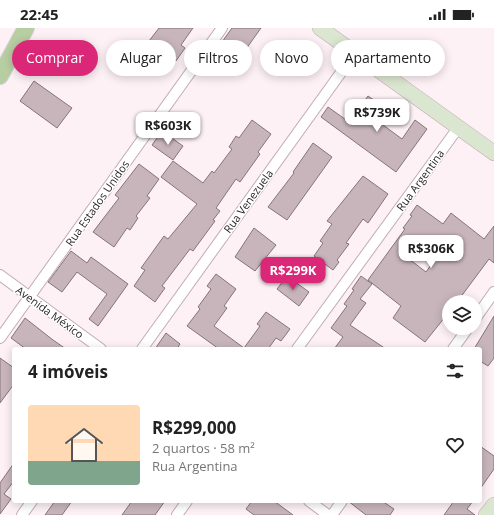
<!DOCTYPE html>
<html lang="pt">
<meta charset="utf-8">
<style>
:root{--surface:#fff;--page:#f2f2f2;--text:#222;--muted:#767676;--line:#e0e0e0;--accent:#db2777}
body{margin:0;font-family:"Open Sans",sans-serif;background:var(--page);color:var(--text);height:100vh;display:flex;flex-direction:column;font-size:15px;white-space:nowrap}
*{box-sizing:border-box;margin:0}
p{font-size:13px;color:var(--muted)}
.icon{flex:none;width:22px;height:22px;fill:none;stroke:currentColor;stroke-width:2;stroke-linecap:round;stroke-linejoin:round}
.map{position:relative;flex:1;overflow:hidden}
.panel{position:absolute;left:12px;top:319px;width:470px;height:156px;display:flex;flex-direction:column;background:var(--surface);border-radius:4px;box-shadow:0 2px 10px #0003}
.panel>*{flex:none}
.banner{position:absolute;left:12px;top:12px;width:470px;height:36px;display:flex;gap:8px}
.tools{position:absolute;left:442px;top:267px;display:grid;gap:8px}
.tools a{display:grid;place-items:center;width:40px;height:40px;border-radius:50%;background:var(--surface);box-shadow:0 2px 10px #0003;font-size:20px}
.price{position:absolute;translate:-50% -34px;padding:0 9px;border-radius:8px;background:#fff;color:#222;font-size:13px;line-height:26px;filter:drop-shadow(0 1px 2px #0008)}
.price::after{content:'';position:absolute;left:50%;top:24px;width:12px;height:9px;margin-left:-6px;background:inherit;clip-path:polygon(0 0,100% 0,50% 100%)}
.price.current{background:var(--accent);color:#fff}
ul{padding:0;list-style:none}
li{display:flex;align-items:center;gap:12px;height:100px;padding:0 16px}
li+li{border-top:1px solid var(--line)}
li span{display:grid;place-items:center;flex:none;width:112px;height:80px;border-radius:4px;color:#555}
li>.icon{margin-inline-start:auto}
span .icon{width:48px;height:48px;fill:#fffc;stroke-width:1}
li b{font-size:17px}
h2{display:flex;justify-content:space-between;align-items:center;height:48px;padding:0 16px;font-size:17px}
.tag{padding:0 14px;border-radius:18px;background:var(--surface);box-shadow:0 2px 10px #0003;font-size:14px;line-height:36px}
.tag.current{background:var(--accent);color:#fff}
.status{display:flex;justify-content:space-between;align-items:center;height:28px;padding:0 20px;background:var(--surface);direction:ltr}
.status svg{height:11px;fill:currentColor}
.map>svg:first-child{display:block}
</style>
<div class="status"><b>22:45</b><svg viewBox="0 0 49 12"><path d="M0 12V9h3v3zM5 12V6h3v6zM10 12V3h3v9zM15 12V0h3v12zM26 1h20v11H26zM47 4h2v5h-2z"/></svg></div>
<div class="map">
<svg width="494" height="487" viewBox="0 0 494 487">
<rect width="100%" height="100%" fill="#fdf1f5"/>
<g fill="#c8b5bc" stroke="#86747a" fill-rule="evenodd">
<path d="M159 0H193L181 17 185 20 176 33 149 13Z"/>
<path d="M232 0H261L241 28 222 14Z"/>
<path d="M34 53 72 80 57 100 20 73Z"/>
<path d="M368 68 388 82 379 94 402 111 415 92 427 101 396 144 321 89 328 79 349 94Z"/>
<path d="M252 92 271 106 258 124 260 126 240 154 236 151 216 180 220 183 213 192 215 193 193 223 190 221 162 258 165 260 155 274 134 258 145 242 141 240 164 208 168 211 197 176 161 149 173 133 203 155 212 143 214 145 232 121 229 119 236 108 239 110Z"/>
<path d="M162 103 183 118 173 132 152 117Z"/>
<path d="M313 115 332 129 287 192 268 179 294 145 293 144Z"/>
<path d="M139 136 159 151 147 168 150 170 136 188 138 190 130 202 127 200 114 219 93 204 119 170 115 167Z"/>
<path d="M363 148 388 166 368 195 363 191 346 215 349 216 337 232 339 234 333 242 314 228 323 215 320 213 332 196 327 193Z"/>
<path d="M417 177 443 196 451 185 484 211 494 198V235L489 231 457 274H449V284L425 314 393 290 401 278 368 252 405 201 403 200 412 188 410 187ZM422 214 439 226 426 244 409 231Z"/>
<path d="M254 200 276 217 255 243 235 229Z"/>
<path d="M71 223 87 235 91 229 128 256 98 298 89 291 107 266 77 244 62 264 48 254Z"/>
<path d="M216 246 236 261 224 278 227 280 214 298 244 320 260 298 257 296 266 284 290 301 281 313 276 310 268 321H219L187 298 200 281 198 279 211 261 207 258Z"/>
<path d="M287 248 309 264 299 278 277 261Z"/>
<path d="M361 248 372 256 360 271 366 275 350 297 386 321H334L343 309 331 300 347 278 344 276 354 262 352 261Z"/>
<path d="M494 288V330L488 338 480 333V321H474Z"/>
<path d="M25 290 53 312 66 321H26L11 310Z"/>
<path d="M166 305 180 316 177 321H155Z"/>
<path d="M0 330 14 340V356L0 375Z"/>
<path d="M480 418 494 428V441L480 461Z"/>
<path d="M14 435V453L4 466 11 471 0 486V455Z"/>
<path d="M55 473H72L62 487H45Z"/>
<path d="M132 473H165L155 487H122Z"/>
<path d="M252 473H274L293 487H254L246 481Z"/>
<path d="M348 473H382L394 481 390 487H366Z"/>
<path d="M454 473H473L467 481 475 487H444Z"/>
</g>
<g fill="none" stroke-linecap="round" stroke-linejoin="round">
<defs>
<g id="street">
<path d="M0 247 101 321"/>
<path d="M475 291 494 264"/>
<path d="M0 310 222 0"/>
<path d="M142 321 355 25"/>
<path d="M297 321 458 100"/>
<path d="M453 321 468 300"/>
<path d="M309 473 328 487"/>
<path d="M22 487 32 473"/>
<path d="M177 487 187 473"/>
<path d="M332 487 342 473"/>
</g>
<g id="secondary">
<path d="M320 0 494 125"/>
<path d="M486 487 494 477"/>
</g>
<path id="primary" d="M0 48 26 0"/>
</defs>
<use href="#street" stroke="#c0adb3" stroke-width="12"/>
<use href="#secondary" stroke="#c0adb3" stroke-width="16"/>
<use href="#primary" stroke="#d5d4d4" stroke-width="18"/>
<use href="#street" stroke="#fff" stroke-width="10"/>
<use href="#secondary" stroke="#dbe6d0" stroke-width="15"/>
<use href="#primary" stroke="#b7cda2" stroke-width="16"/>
</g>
<g text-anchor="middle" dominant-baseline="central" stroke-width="3" stroke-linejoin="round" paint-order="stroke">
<g font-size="11" fill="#2e2629" stroke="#fff">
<text transform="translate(420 152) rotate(-54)">Rua Argentina</text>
<text transform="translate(248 173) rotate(-54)">Rua Venezuela</text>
<text transform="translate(97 175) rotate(-55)">Rua Estados Unidos</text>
<text transform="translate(50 284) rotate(36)">Avenida México</text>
</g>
</g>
</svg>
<div class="tools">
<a><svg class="icon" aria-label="layers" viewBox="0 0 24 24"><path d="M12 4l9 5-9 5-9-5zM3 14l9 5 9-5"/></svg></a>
</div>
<b class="price" style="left:377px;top:105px">R$739K</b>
<b class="price" style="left:168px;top:118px">R$603K</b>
<b class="price" style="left:431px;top:241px">R$306K</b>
<b class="price current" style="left:293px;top:263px">R$299K</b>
<div class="banner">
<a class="tag current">Comprar</a>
<a class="tag">Alugar</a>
<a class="tag">Filtros</a>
<a class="tag">Novo</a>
<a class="tag">Apartamento</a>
</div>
<section class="panel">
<h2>4 imóveis<svg class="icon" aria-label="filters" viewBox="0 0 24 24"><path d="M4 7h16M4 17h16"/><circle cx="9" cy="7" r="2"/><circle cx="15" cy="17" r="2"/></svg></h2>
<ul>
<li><span style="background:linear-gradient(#ffd9b3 70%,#7fa58c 0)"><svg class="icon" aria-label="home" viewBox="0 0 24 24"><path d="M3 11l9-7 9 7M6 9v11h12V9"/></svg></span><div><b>R$299,000</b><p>2 quartos · 58 m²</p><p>Rua Argentina</p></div><svg class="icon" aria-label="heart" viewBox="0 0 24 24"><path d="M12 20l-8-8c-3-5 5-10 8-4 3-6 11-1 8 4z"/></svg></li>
</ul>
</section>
</div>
